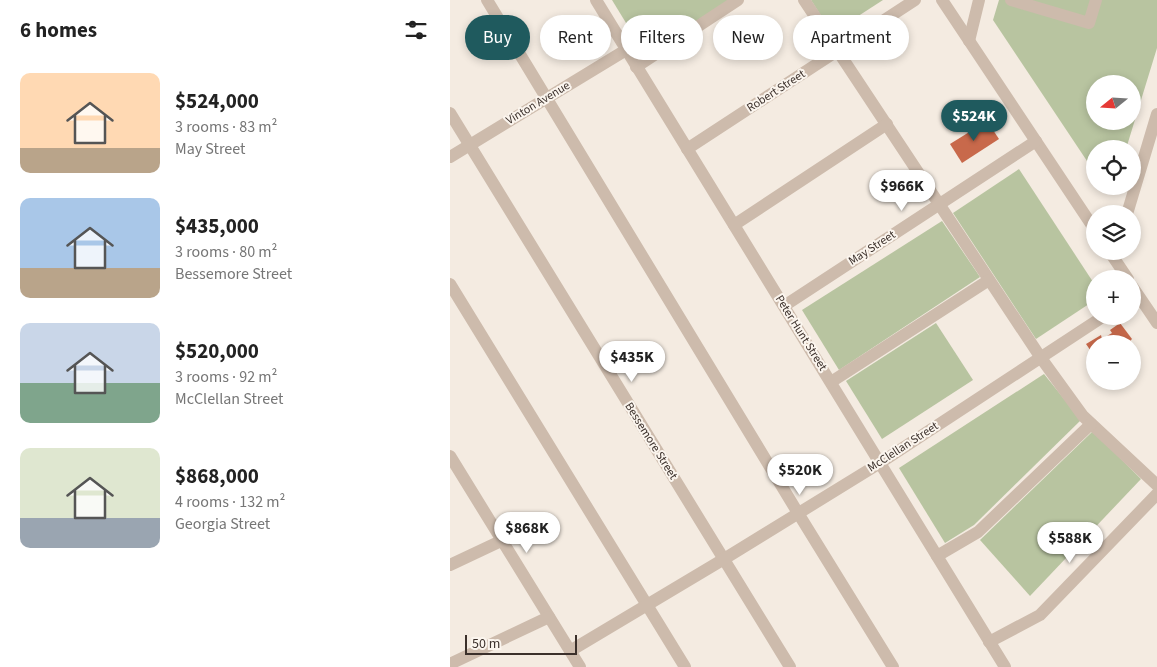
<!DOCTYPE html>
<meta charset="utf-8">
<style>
:root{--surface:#fff;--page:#f2f2f2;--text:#222;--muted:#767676;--accent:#1f5a5e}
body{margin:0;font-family:"Source Sans 3",sans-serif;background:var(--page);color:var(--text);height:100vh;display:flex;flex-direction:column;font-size:19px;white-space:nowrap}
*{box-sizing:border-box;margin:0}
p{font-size:16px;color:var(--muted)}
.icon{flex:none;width:28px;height:28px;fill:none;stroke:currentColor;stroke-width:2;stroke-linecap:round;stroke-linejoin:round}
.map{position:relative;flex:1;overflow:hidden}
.side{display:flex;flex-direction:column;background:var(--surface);width:450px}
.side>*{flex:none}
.hud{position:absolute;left:15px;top:15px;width:475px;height:45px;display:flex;gap:10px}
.needle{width:32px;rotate:252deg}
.fabs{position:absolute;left:636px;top:75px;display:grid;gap:10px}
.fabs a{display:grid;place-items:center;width:55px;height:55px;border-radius:50%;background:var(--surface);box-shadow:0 2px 8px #0003;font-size:25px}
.scale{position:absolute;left:15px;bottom:12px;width:112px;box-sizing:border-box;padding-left:5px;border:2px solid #3b302b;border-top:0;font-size:14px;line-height:18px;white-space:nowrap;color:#3b302b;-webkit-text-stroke:4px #fbf5ee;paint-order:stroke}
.price{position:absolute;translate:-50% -42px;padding:0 11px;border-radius:18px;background:#fff;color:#222;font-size:16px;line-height:32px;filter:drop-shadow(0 1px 2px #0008)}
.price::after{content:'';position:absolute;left:50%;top:30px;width:15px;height:11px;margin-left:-8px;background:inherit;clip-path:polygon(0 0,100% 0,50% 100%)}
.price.current{background:var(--accent);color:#fff}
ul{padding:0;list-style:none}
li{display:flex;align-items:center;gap:15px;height:125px;padding:0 20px}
li span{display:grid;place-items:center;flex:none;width:140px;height:100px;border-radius:10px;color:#555}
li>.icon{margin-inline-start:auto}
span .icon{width:60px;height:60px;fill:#fffc;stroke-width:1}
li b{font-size:21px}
h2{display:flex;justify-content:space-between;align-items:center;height:60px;padding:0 20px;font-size:21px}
.chip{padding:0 18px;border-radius:22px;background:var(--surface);box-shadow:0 2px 8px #0003;font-size:18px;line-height:45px}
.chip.current{background:var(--accent);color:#fff}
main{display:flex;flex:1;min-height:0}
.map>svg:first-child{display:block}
</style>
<main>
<section class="side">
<h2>6 homes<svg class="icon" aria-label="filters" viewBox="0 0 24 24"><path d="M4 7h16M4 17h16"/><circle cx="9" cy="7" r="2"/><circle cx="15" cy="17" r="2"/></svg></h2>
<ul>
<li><span style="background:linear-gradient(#ffd9b3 75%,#b9a48a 0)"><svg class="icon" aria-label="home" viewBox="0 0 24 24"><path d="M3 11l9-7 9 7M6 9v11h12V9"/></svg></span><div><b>$524,000</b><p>3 rooms · 83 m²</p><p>May Street</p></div></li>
<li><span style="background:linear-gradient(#a9c7e8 70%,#b9a48a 0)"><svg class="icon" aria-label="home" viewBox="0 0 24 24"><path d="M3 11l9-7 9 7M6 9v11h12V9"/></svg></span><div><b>$435,000</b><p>3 rooms · 80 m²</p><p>Bessemore Street</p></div></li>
<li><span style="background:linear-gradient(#c9d6e8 60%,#7fa58c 0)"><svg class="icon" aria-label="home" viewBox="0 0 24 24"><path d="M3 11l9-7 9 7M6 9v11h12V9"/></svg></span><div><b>$520,000</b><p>3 rooms · 92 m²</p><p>McClellan Street</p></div></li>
<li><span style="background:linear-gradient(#dfe7d0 70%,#9aa5b1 0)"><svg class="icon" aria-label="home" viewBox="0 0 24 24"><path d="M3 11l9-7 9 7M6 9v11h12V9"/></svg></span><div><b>$868,000</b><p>4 rooms · 132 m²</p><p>Georgia Street</p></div></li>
</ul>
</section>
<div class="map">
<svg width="707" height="667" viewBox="0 0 707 667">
<rect width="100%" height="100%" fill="#f4ebe1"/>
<g fill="#b8c4a0" fill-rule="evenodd">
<path d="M162 0H279L195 54Z"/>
<path d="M361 0H433L382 33Z"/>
<path d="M549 0H707V48L676 149H645V173L543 20ZM645 84H682V121H645Z"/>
<path d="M569 169 645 285V300L586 339 503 213Z"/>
<path d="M492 221 530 277 389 370 352 310Z"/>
<path d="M486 323 523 380 432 439 396 381Z"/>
<path d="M594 374 631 420 524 525 495 543 449 468Z"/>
<path d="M643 431 691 479 580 596 530 540Z"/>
</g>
<g fill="#c8694b">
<path d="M537 121 549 139 512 163 500 144Z"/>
<path d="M670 323 682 339 677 344H645V357L636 344 651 335 652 339 662 333 660 330Z"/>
</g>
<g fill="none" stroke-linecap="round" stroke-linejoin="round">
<g stroke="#cdbbac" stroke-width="12">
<path d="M37 0 348 513 443 667"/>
<path d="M146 0 555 667"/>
<path d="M354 0 591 358 633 416 707 485"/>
<path d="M492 0 645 230"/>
<path d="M561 0 639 23 646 0"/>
<path d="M519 41 529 0"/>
<path d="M186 67 288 0"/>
<path d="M0 113 340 667"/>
<path d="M237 149 465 0"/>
<path d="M0 157 176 50"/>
<path d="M677 214 707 114"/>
<path d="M284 225 437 124"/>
<path d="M659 251 678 279"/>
<path d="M0 284 235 667"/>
<path d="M682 286 707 323"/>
<path d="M334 306 586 141"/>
<path d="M381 382 539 280"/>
<path d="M0 456 130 667"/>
<path d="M487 556 528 532 641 424"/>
<path d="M0 565 53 540"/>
<path d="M539 642 590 615 707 494"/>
<path d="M120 651 274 559 430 463 654 316"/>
<path d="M0 664 99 617"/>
</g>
</g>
<g text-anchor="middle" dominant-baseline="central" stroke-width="4" stroke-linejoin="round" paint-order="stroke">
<g font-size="12" fill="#3b302b" stroke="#fbf5ee">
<text transform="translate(326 91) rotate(-33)">Robert Street</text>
<text transform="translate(88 103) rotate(-31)">Vinton Avenue</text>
<text transform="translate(422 248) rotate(-33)">May Street</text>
<text transform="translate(351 333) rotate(58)">Peter Hunt Street</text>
<text transform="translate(201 441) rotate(58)">Bessemore Street</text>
<text transform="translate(453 447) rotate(-33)">McClellan Street</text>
</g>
</g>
</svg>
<div class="fabs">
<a><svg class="needle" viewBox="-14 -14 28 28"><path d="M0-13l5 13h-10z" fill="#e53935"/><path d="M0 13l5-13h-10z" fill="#767676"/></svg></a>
<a><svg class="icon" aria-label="locate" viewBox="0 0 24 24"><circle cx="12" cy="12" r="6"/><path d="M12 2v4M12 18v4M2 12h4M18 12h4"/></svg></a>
<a><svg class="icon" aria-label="layers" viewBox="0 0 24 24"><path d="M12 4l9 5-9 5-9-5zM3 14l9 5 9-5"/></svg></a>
<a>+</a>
<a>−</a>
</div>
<div class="scale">50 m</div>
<b class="price current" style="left:524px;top:142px">$524K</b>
<b class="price" style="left:452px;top:212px">$966K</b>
<b class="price" style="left:182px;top:383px">$435K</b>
<b class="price" style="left:350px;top:496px">$520K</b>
<b class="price" style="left:77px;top:554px">$868K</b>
<b class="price" style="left:620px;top:564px">$588K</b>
<div class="hud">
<a class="chip current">Buy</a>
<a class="chip">Rent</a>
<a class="chip">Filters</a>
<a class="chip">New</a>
<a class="chip">Apartment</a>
</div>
</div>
</main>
